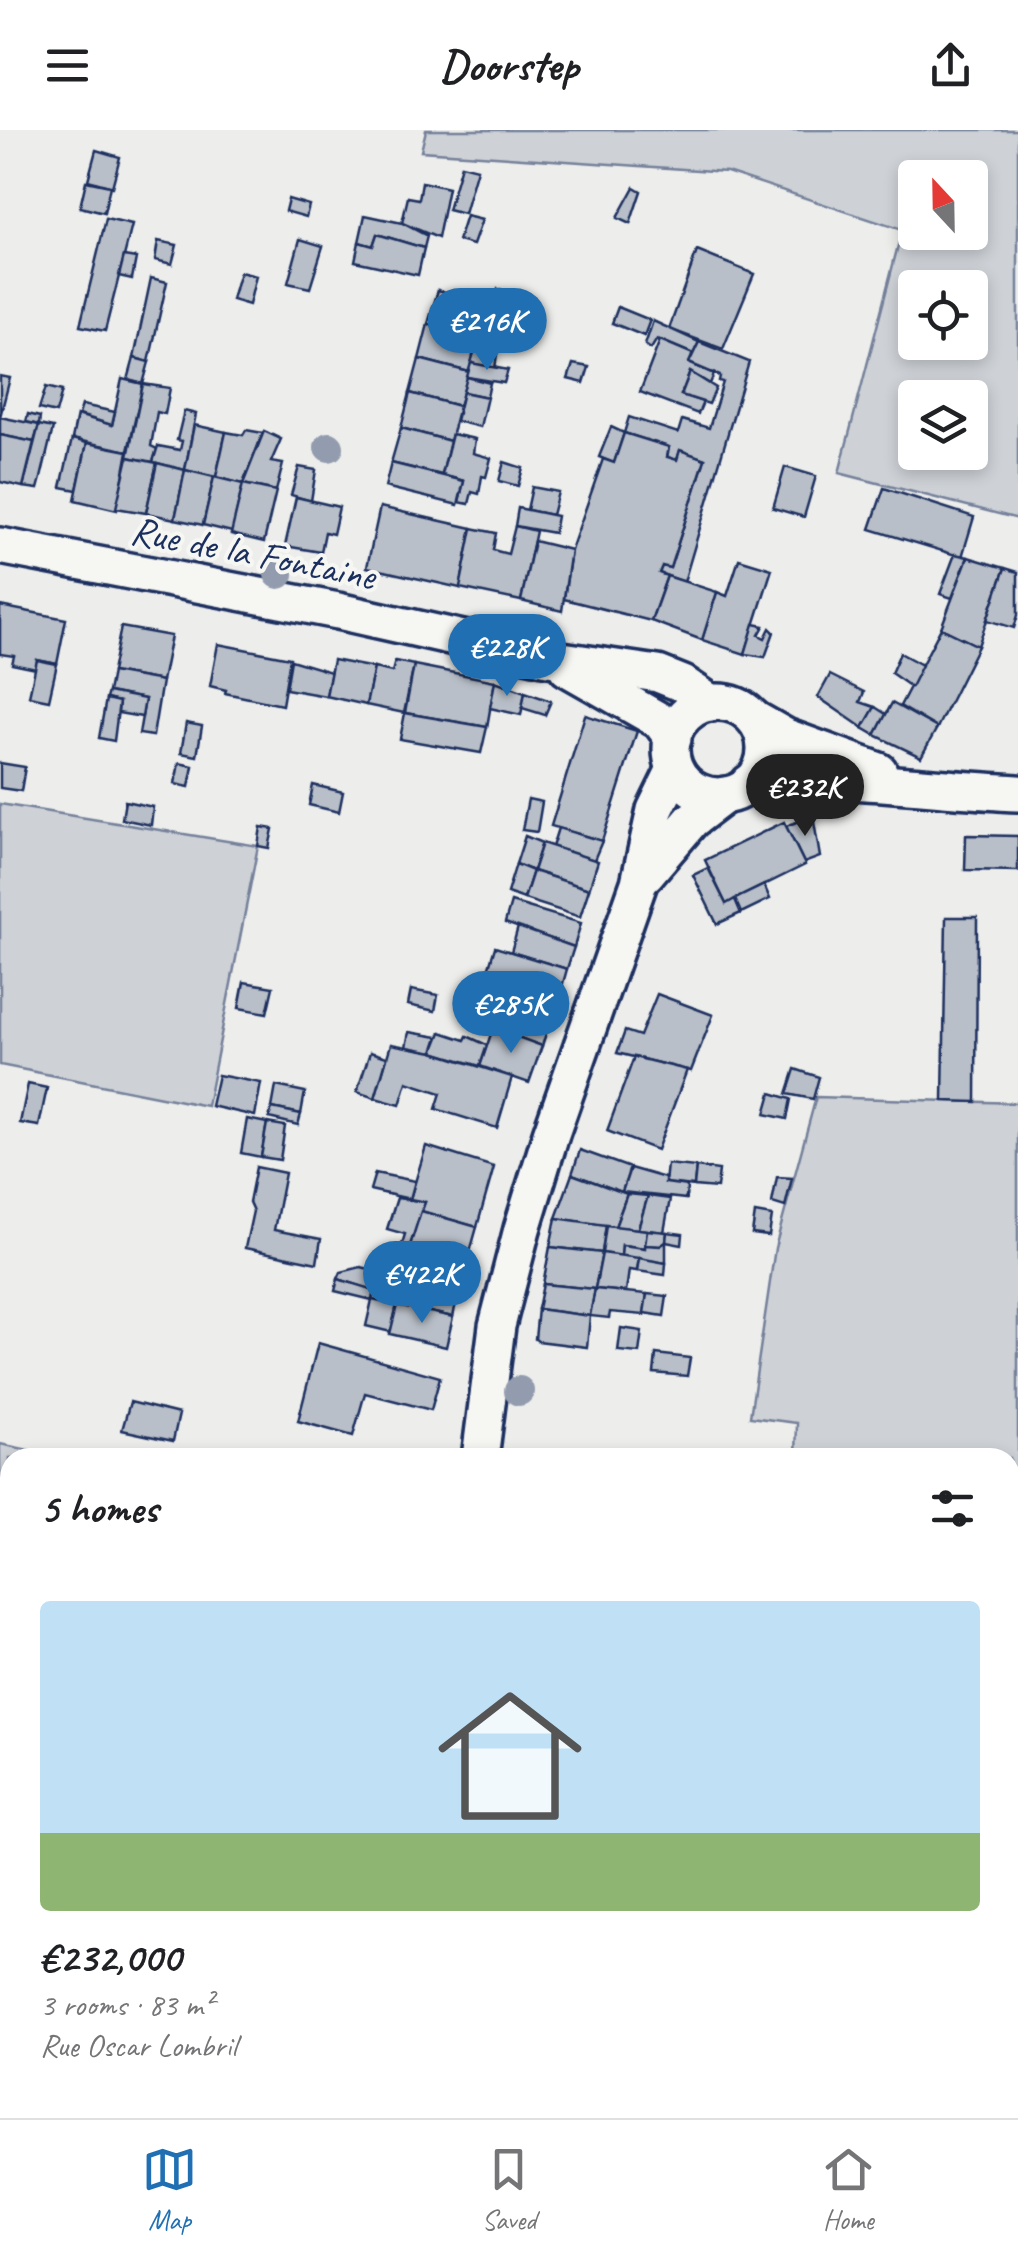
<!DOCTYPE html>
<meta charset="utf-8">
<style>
:root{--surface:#fff;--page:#f6f6f6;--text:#202124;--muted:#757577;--line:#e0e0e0;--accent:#1f6fb2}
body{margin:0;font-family:Caveat,sans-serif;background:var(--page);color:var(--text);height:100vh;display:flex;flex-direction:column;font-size:38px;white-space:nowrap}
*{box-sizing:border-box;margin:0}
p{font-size:32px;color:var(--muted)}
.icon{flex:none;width:55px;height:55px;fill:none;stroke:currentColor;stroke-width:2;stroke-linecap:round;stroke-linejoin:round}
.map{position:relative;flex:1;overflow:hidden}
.side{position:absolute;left:0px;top:1318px;width:1020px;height:672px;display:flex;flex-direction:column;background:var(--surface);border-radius:30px 30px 0 0;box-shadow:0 5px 15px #0003}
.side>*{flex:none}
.needle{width:65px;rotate:338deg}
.fabs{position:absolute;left:898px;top:30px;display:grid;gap:20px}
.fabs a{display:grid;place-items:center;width:90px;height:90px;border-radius:10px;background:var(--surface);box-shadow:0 5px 15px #0003;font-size:50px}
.price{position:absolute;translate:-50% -85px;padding:0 22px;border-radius:35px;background:var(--accent);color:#fff;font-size:32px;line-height:65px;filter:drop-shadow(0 2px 5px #0008)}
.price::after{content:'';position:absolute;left:50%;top:60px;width:30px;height:22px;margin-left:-15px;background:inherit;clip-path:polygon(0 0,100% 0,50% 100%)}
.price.on{background:#222;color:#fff}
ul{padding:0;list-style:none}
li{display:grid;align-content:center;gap:20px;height:530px;padding:0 40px}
li span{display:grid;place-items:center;height:310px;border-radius:10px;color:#555}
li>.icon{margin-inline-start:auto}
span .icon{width:180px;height:180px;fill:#fffc;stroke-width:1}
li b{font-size:42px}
h2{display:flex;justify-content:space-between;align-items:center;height:120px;padding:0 40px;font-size:42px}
header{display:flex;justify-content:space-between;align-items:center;height:130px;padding:0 40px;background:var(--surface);font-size:45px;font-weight:700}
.tabs{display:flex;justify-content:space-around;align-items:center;height:140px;border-top:2px solid var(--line);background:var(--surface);font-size:28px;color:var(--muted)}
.tabs a{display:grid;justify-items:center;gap:5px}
.tabs .on{color:var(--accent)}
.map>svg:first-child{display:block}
</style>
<header><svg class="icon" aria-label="menu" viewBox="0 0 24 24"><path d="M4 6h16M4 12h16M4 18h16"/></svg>Doorstep<svg class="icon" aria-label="share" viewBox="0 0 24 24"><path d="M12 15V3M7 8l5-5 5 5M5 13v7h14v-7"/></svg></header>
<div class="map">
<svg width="1018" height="1988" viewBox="0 0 1018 1988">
<rect width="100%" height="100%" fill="#edeeec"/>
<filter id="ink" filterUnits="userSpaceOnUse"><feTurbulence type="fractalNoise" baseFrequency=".01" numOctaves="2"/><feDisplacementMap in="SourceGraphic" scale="20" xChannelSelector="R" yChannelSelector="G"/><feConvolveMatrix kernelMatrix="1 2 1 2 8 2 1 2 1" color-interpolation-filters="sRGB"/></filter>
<g filter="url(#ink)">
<path fill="#dde0e1" d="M0 1770 10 1772V1980H387L386 1988H0Z"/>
<g fill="#ced2d7" stroke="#74809a" stroke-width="2.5" fill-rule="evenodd">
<path d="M426 0H1018V389L839 343 902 100 727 42 421 21ZM915 48H970V102H915ZM915 158H970V212H915ZM915 268H970V322H915Z"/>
<path d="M0 674 258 716 207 976 0 935Z"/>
<path d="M816 967 1018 973V1474L1010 1475V1328L796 1327 797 1293 750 1287 775 1118Z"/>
<path d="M0 1314 48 1324V1327L10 1328V1593L7 1617 10 1619V1772L0 1770Z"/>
</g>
<g fill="#b9bfc8" stroke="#1b2f5e" stroke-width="2.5">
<path d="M96 20 120 27 112 57 88 50Z"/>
<path d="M461 35 477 39 464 84 448 80Z"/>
<path d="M86 51 110 56 104 83 80 77Z"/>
<path d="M422 52 448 58 438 108 402 93 408 67 419 69Z"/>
<path d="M634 57 641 61 630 94 617 88Z"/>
<path d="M288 69 309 75 306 87 285 81Z"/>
<path d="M365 85 402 93 427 106 424 118 377 104 373 116 359 112Z"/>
<path d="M466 86 482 90 473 115 458 111Z"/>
<path d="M106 89 132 95 105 201 80 196Z"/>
<path d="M377 104 424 118 418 145 355 131 359 112 373 116Z"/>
<path d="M300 109 323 116 310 158 288 153Z"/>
<path d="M158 111 177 115 172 134 155 130Z"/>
<path d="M697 121 754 144 723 219 669 199Z"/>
<path d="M124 126 136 128 132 149 119 146Z"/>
<path d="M240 142 256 146 249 175 232 170Z"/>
<path d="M151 148 167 152 149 232 134 228Z"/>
<path d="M498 159 513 164 510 180 493 175Z"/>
<path d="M438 160 487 173 478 208 428 194Z"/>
<path d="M487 173 510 180 502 211 479 205Z"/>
<path d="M618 177 650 190 644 206 612 193Z"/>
<path d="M653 191 699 212 693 224 657 209 651 219 645 215Z"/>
<path d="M428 194 478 208 469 242 419 229Z"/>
<path d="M660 210 693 224 689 233 714 244 710 254 690 242 681 265 703 272 698 284 640 262Z"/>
<path d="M699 212 749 232 684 452 659 443 662 436 670 438 705 329 680 320 677 330 667 327 669 317 624 303 629 287 678 303 682 290 709 298 723 252 719 251 720 246 689 233Z"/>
<path d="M475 219 497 224 495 239 471 233Z"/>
<path d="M134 228 149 232 143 254 128 250Z"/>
<path d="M419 229 469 242 459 276 410 263Z"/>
<path d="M471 233 508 240 504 253 467 247Z"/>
<path d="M573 234 589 237 584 253 568 249Z"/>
<path d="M690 242 716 258 709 274 681 265Z"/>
<path d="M0 246 10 248 0 287Z"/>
<path d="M467 247 490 253 487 267 463 262Z"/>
<path d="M122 249 143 254 128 321 72 309 77 285 112 295Z"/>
<path d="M143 254 170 258 165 284 157 282 151 316 157 319 153 332 128 327Z"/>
<path d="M46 257 62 261 56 283 39 279Z"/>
<path d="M463 262 487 267 480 297 456 291Z"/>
<path d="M410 263 459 276 450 311 401 298Z"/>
<path d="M82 275 115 282 112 295 79 285Z"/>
<path d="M184 281 196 284 185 340 153 332 158 316 180 320 182 311 177 310Z"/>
<path d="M28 284 40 287 39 295 26 292Z"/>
<path d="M0 287 39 295 34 312 0 305Z"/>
<path d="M39 295 53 298 41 348 38 359 23 357Z"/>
<path d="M194 295 226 302 216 347 185 340Z"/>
<path d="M611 297 624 303 614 333 599 327Z"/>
<path d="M401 298 450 311 442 345 391 333Z"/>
<path d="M246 300 263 303 243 354 216 347 226 302 243 305Z"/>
<path d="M264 301 281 309 271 332 283 334 276 361 243 354Z"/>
<path d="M624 303 669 317 667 327 677 330 680 320 705 329 670 438 662 436 659 443 667 446 651 491 564 469 571 420 603 329 614 333Z"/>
<path d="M452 304 475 309 473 323 491 328 486 347 482 346 479 364 472 362 469 374 459 372 464 351 442 345Z"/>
<path d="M0 305 34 312 23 357 0 352Z"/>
<path d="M72 309 87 313 77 360 61 357Z"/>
<path d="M87 313 128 321 117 380 75 370Z"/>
<path d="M128 327 157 333 146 383 116 378Z"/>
<path d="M504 332 523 338 518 356 499 351Z"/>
<path d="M157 333 185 340 175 389 146 383Z"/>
<path d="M391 333 464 351 458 375 385 357Z"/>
<path d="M299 337 316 340 311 371 291 365Z"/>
<path d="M785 337 816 346 804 387 773 378Z"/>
<path d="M185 340 214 347 203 395 175 389Z"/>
<path d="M214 347 243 354 232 402 203 395Z"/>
<path d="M243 354 276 361 264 412 231 404Z"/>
<path d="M532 357 558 362 552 385 527 380Z"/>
<path d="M884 358 974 387 962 427 870 399Z"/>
<path d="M296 367 339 377 333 404 325 402 321 422 285 416Z"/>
<path d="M380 377 472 398 460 458 367 437Z"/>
<path d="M518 378 557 386 554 403 515 396Z"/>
<path d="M515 396 536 401 521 471 460 458 472 398 496 403 493 420 508 424Z"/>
<path d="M534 411 571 420 562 481 521 471Z"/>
<path d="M955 424 968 427 952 468 940 464Z"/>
<path d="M968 427 1005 438 978 516 941 498Z"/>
<path d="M739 429 772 439 745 524 702 510 717 462 727 466Z"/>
<path d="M1005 438 1018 442V485L1014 498 987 490Z"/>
<path d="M667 446 717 462 702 510 651 491Z"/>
<path d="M0 476 66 489 57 534 37 530 36 539 12 534 14 526 0 524Z"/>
<path d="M754 494 764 496 759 505 765 508 770 498 774 502 765 527 745 524Z"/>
<path d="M121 497 171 506 162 551 112 542Z"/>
<path d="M941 498 978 516 937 598 900 576Z"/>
<path d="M218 514 290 528 282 575 225 563 226 560 210 556Z"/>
<path d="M900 523 922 535 911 557 891 543Z"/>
<path d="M37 530 57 534 49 570 29 566Z"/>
<path d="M291 530 331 542 326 566 286 559Z"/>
<path d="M333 530 374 538 366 575 326 566Z"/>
<path d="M395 531 414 535 404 583 366 575 374 538 392 542Z"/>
<path d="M414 535 495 551 487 597 405 583Z"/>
<path d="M112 542 162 551 153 606 139 604 145 569 108 562Z"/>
<path d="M830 545 864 562 860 572 875 577 863 598 818 567Z"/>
<path d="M495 551 525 562 521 585 490 578Z"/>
<path d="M108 562 145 569 142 587 118 583 119 572 106 569Z"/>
<path d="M525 562 551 571 545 585 522 578Z"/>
<path d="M106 569 119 572 114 611 99 608Z"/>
<path d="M892 573 937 598 921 627 875 605Z"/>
<path d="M875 577 886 584 875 605 863 598Z"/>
<path d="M405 583 487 597 481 623 400 609Z"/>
<path d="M585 585 637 601 602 711 551 696Z"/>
<path d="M186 593 202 596 197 626 181 623Z"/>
<path d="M0 633 25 637 21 661 0 658Z"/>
<path d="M179 633 193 636 189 657 175 654Z"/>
<path d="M313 655 343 662 339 682 309 675Z"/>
<path d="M528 669 542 672 537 702 522 700Z"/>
<path d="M125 671 153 677 151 695 122 689Z"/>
<path d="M813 686 820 727 804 733 786 696Z"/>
<path d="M784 692 805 735 726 774 705 730Z"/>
<path d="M261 697 273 699 269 718 258 716Z"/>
<path d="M558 698 602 711 594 730 552 717Z"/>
<path d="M966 705 1018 706V741L965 740Z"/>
<path d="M525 706 542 713 533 741 516 734Z"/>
<path d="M542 713 598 731 589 759 533 741Z"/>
<path d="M516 734 533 741 524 769 507 763Z"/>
<path d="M708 738 726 774 735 769 741 783 717 794 693 745Z"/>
<path d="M533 741 589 759 580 787 524 769Z"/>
<path d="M764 755 770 769 741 783 735 769Z"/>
<path d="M511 772 581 793 574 817 505 793Z"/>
<path d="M946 787H977L976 972 943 971Z"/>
<path d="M518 797 574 817 567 839 511 822Z"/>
<path d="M495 817 567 839 560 864 488 840Z"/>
<path d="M488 840 560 864 550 891 479 867Z"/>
<path d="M244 852 273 857 267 883 239 878Z"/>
<path d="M411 860 438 865 435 881 408 875Z"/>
<path d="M657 864 713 885 691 941 617 923 625 901 640 906Z"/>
<path d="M491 871 550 891 542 916 494 899 496 893 486 890Z"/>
<path d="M493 898 542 916 529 953 480 936Z"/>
<path d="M409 902 438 907 433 922 406 917Z"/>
<path d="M441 902 465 910 467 906 487 915 480 936 433 922Z"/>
<path d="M391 914 433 922 512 947 497 998 436 979 441 963 407 952 400 975 375 968Z"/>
<path d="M370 922 387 927 375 968 357 962Z"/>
<path d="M634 927 687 940 657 1020 607 1001Z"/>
<path d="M795 939 819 947 813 969 787 964Z"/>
<path d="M218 945 261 953 255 986 211 976Z"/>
<path d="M28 954 47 958 39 996 20 993Z"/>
<path d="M276 956 305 962 301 984 272 978Z"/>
<path d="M771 963 791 969 787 989 765 984Z"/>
<path d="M272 978 301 984 298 995 269 988Z"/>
<path d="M247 989 267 993 261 1027 241 1023Z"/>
<path d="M267 993 285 996 280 1030 261 1027Z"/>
<path d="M426 1016 494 1037 477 1097 421 1081 425 1072 410 1069Z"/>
<path d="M580 1020 630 1038 622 1062 572 1044Z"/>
<path d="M667 1034 696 1037 694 1056 665 1053Z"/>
<path d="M256 1037 285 1043 274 1100 321 1109 317 1133 245 1118 253 1081 249 1072Z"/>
<path d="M696 1037 719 1040 717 1058 694 1056Z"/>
<path d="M630 1038 665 1048V1053L687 1056 686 1069 622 1062Z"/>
<path d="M375 1043 415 1051 410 1069 370 1060Z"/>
<path d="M572 1044 627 1064 615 1097 556 1088Z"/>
<path d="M777 1047 792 1048 785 1077 772 1073Z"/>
<path d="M627 1064 648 1066 638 1099 615 1097Z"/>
<path d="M648 1066 670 1069 664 1102 638 1099Z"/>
<path d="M397 1068 425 1072 408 1122 400 1121 405 1104 387 1099Z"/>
<path d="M421 1081 477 1097 465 1140 408 1122Z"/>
<path d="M755 1083 772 1086 769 1106 752 1104Z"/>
<path d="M556 1088 606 1095 602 1123 550 1117Z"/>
<path d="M606 1095 647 1100 645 1118 622 1115 621 1126 602 1123Z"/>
<path d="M647 1100 667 1102 666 1112 660 1116 645 1115Z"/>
<path d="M667 1102 683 1104 682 1115 666 1112Z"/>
<path d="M666 1112V1133L621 1126 622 1115 645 1118V1115L660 1116Z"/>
<path d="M550 1117 602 1123 595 1159 543 1154Z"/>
<path d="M602 1123 639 1128 637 1141 629 1140 626 1162 595 1159Z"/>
<path d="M639 1128 666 1133 665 1145 637 1141Z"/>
<path d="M361 1137 378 1141 374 1160 338 1149 341 1142Z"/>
<path d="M378 1141 403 1147 397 1175 372 1170Z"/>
<path d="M403 1147 459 1159 453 1187 397 1175Z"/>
<path d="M338 1149 374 1160 372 1170 335 1161Z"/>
<path d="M543 1154 595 1159 590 1186 538 1179Z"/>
<path d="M595 1159 647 1164 644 1185 610 1182 609 1188 590 1186Z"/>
<path d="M647 1164 667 1166 664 1186 644 1183Z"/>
<path d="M372 1170 397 1175 391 1202 366 1196Z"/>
<path d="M397 1175 453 1187 446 1217 390 1204Z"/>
<path d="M538 1179 590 1186 587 1217 538 1211 535 1209Z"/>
<path d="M621 1198 642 1201 639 1223 618 1221Z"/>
<path d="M318 1213 440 1247 431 1280 365 1263 353 1306 298 1291Z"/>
<path d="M656 1224 690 1228 687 1246 654 1243Z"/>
<path d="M130 1272 179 1284 173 1311 122 1300Z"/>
<rect x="1010" y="1473" width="8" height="32"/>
<path d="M85 1980H257V1988H195L194 1983 168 1980V1988H84Z"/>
<path d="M447 1980H456L525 1988H446Z"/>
<path d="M823 1980H836V1988H822Z"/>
<path d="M865 1980H887L886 1988H864Z"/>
<path d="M932 1980H948L947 1988H931Z"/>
<path d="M948 1980H969L968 1988H947Z"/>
</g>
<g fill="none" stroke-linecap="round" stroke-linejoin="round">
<defs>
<g id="minor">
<path d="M0 416 338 481 548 528 658 544 683 554 711 573"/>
<path d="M567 538 660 591 673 609"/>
<circle cx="718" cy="619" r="47"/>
<path d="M756 590 786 607 879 641"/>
<path d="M749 653C840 644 928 659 1018 663"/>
<path d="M646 744 692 690 725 665"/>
<path d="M480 1328 497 1196 522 1099 551 1004 639 753 655 680 675 639"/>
<path d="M403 1988 404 1980"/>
</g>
</defs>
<use href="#minor" stroke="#1b2f5e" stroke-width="42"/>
<use href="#minor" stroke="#f6f6f2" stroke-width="35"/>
</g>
<g fill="#929cae">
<circle cx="329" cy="317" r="15"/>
<circle cx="279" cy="444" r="15"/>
<circle cx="519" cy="1261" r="15"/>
</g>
</g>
<g text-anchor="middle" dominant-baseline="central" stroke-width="8" stroke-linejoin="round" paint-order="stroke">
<g font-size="40" fill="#1b2f5e" stroke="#f6f6f2">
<text transform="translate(253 423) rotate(11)">Rue de la Fontaine</text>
</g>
</g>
</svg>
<div class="fabs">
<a><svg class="needle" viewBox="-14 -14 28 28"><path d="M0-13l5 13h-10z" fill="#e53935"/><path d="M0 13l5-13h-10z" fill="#757577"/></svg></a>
<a><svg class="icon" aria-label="locate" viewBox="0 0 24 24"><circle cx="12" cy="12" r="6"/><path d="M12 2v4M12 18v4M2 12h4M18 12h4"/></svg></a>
<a><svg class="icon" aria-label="layers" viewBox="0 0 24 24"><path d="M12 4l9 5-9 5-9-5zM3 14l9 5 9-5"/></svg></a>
</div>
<b class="price" style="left:487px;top:243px">€216K</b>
<b class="price" style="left:507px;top:569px">€228K</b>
<b class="price on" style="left:805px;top:709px">€232K</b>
<b class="price" style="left:511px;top:926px">€285K</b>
<b class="price" style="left:422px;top:1196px">€422K</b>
<section class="side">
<h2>5 homes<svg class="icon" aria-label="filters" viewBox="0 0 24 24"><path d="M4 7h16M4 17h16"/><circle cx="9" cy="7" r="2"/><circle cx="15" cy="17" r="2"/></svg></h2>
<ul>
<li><span style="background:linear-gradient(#bfe0f5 75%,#8fb573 0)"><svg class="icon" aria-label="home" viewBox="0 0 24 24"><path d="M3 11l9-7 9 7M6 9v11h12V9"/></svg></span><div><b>€232,000</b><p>3 rooms · 83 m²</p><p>Rue Oscar Lombril</p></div></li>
</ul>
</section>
</div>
<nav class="tabs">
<a class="on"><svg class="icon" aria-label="map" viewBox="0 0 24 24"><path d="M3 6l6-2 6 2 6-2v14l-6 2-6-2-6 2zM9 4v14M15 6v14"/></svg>Map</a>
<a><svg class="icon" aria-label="saved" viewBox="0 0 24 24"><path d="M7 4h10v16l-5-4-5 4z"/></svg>Saved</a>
<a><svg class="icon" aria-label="home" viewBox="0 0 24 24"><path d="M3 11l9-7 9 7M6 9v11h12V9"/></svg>Home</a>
</nav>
